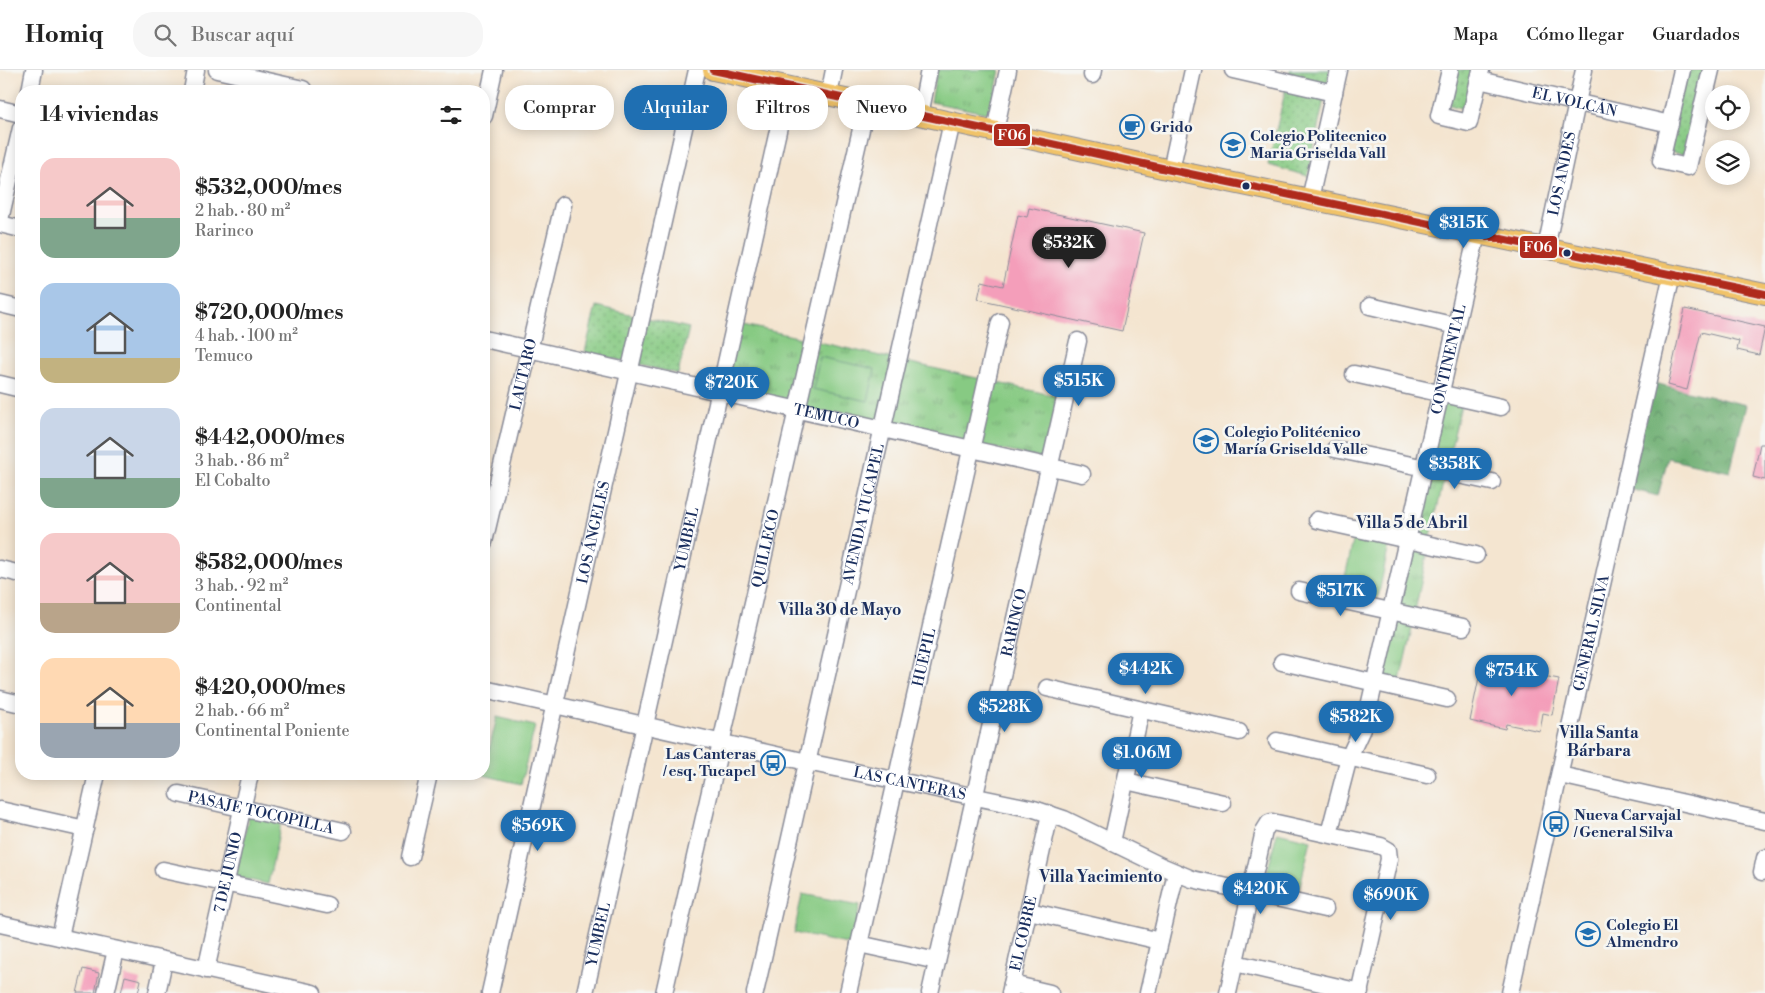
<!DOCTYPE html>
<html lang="es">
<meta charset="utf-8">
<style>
:root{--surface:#fff;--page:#f6f6f6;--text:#222;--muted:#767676;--line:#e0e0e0;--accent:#1f6fb2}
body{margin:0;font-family:"Libre Bodoni",serif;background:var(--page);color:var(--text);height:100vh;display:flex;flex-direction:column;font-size:19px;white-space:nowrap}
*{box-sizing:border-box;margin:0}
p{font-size:16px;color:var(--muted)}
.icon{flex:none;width:28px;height:28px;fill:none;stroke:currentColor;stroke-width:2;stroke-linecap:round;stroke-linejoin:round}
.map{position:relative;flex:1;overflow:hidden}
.sheet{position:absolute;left:15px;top:15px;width:475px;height:695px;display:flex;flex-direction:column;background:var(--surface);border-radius:20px;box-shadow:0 2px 12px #0003}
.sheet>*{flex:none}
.top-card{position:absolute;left:505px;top:15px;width:475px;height:45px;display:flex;gap:10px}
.tools{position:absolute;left:1705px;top:15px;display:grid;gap:10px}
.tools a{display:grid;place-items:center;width:45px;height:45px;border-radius:50%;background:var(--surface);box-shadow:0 2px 12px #0003;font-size:25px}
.price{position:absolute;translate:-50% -42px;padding:0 11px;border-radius:18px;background:var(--accent);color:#fff;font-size:16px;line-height:32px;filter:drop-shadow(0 1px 2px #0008)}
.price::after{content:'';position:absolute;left:50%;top:30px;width:15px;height:11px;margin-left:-8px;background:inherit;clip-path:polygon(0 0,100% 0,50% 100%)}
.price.selected{background:#222;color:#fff}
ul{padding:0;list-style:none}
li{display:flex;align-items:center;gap:15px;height:125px;padding:0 25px}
li span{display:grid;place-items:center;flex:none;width:140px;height:100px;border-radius:15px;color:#555}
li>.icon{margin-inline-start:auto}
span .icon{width:60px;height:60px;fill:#fffc;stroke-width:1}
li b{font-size:21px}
h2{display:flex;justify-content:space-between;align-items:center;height:60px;padding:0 25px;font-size:21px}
.tag{padding:0 18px;border-radius:20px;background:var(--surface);box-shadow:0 2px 12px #0003;font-size:18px;line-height:45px}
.tag.selected{background:var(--accent);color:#fff}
header{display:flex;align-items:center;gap:30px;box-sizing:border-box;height:70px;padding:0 25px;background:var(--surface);border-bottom:1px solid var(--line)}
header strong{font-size:24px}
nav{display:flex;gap:28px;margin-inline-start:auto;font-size:18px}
.search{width:350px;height:45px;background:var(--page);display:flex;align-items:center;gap:12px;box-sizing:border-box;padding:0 18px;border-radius:20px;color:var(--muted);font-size:19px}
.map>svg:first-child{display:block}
</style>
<header>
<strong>Homiq</strong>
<div class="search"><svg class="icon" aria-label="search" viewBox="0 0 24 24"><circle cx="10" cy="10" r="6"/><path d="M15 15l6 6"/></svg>Buscar aquí</div>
<nav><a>Mapa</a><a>Cómo llegar</a><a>Guardados</a></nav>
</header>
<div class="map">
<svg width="1765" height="923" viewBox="0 0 1765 923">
<defs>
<pattern id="grass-dots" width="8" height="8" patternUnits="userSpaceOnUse" patternTransform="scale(1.25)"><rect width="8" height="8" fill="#87ca83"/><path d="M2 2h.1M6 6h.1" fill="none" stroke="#6ea46e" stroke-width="1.8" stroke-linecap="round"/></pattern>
<pattern id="forest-crowns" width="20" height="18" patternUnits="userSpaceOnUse" patternTransform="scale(1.25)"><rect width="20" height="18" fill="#6dae71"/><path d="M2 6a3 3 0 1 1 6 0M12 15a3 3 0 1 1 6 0" fill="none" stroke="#598e60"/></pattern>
<pattern id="park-tufts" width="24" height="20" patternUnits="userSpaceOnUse" patternTransform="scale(1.25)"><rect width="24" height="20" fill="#87ca83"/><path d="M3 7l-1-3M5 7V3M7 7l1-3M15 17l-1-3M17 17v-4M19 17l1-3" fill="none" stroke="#6ea46e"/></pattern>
</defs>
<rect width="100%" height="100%" fill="#f6f6f2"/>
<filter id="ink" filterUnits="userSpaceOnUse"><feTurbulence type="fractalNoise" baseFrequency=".02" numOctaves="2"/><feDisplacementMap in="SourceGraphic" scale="10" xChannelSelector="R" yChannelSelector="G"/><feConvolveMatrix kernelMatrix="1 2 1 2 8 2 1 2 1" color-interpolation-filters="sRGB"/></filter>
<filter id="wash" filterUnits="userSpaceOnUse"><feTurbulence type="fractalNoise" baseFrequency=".0096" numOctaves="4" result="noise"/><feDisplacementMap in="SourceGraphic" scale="20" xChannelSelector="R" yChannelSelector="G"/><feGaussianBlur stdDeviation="1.12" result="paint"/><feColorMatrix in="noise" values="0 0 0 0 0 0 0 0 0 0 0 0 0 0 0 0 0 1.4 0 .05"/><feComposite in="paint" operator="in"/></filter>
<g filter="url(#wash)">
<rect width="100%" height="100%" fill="#f4e5d0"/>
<g fill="url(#grass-dots)" stroke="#517c70">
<path d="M1290 0H1330L1308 106 1268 95Z"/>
<path d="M1454 0H1478L1469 40 1446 34Z"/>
<path d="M1685 0H1707L1687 85 1666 81Z"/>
<path d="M596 236 689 258 678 304 585 282Z"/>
</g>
<path fill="url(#forest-crowns)" stroke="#446e68" d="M1654 313 1746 335 1730 402 1668 388 1658 426 1629 419Z"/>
<g fill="url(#park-tufts)" stroke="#517c70">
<path d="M937 0H1000L991 44 931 32Z"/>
<path d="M740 254 1060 327 1046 389 724 322Z"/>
<path d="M1444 331 1461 335 1446 399 1429 395Z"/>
<path d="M1428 406 1444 409 1430 470 1414 467Z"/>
<path d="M1412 477 1428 480 1415 541 1399 537Z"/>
<path d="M1396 550 1413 554 1399 615 1382 611Z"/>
</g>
<g fill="#87ca83" stroke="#517c70">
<path d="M820 287 875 299 868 331 813 319Z"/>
<path d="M1354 467 1389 475 1378 528 1342 520Z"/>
<path d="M497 647 535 656 521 714 483 705Z"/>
<path d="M249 745 281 753 268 814 235 807Z"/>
<path d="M1277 762 1311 770 1298 824 1264 816Z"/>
<path d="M802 824 860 835 852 875 794 863Z"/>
</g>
<g id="blocks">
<g fill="#f49eba">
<path d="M1029 138 1144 163 1122 261 978 229 982 211 1003 216 1018 145 1027 147Z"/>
<path d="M1685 239 1765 257 1759 285 1737 280 1739 271 1701 262 1687 320 1668 315Z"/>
<path d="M1760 374H1765V410L1753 407Z"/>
<path d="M1483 588 1518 595 1517 601 1559 609 1552 645 1543 643 1540 661 1506 654 1505 659 1470 651Z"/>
<path d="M83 899 99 903 95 923H77Z"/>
<path d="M125 906 141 910 138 923H121Z"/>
</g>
</g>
</g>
<g filter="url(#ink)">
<use href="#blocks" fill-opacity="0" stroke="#888a97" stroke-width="1"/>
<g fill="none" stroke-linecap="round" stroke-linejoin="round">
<defs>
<g id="minor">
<path d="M217 0 303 19"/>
<path d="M1233 0 1334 23"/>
<path d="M1450 0 1439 46 1469 53 1481 0"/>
<path d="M1682 0 1661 91 1688 97 1711 0"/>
<path d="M1092 5 1093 0"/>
<path id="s1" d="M1479 10 1670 54"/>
<path d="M30 21 34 0"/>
<path d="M192 21 196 0"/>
<path d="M829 25 834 0"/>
<path d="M0 39 21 44"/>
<path d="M920 45 929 0"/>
<path d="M484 46 494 0"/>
<path d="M995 61 1008 0"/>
<path d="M1171 100 1193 0"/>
<path d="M1310 129 1339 0"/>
<path d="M0 150 21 58"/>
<path d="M0 154 21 159"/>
<path id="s2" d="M1546 178 1584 0"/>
<path d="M0 234 21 239"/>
<path d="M1370 236 1456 256"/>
<path id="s3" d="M484 269 1082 404"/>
<path d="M1354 304 1501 337"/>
<path d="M0 314 21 319"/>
<path d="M1335 379 1492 412"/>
<path d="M1317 450 1476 485"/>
<path id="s4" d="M484 472 563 135"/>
<path d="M0 499 21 504"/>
<path d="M1299 521 1463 557"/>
<path d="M1282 592 1447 629"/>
<path d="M1047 618 1239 662"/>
<path id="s5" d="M484 619 807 692 1034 739 1064 749 1161 796 1192 809 1325 839"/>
<path d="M0 629 21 634"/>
<path d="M1277 671 1427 705"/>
<path d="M1560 705 1765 751"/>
<path d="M1126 711 1223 733"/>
<path id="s6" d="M179 724 343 761"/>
<path d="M0 740 85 759"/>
<path id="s7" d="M1329 764 1349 687 1362 659 1368 641 1477 164"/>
<path d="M1112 772 1141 640"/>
<path d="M410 787 429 704"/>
<path d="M163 800 327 835"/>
<path d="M1762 802 1765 788"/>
<path d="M1029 841 1160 871"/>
<path d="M0 854 313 923"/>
<path d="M60 867 97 704"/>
<path d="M859 874 937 891"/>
<path d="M1235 893 1360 922"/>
<path id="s8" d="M206 900 250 704"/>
<path d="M1012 914 1050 923"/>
<path d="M106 923 116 880"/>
<path d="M157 923 164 891"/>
<path id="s9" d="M490 923 697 0"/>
<path id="s10" d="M585 923 788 16"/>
<path id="s11" d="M664 923 867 33"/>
<path id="s12" d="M755 923 952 52"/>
<path id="s13" d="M848 923 1000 252"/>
<path id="s14" d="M930 923 1078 271"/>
<path id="s15" d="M1010 923 1050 744"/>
<path d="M1148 923 1176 803"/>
<path d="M1228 923 1264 761 1269 753 1272 752 1381 776 1388 780 1389 789 1359 923"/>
<path id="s16" d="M1510 923 1672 204"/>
</g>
<path id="major" d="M713 0 1171 100 1765 224"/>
</defs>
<use href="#minor" stroke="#888a97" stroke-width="19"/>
<use href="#major" stroke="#888a97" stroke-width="22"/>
<use href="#minor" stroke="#fff" stroke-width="16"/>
<use href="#major" stroke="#f1c369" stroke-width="20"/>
<defs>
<path id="bus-1" d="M713 0 1171 100 1765 224"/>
</defs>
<use href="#bus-1" stroke="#f6f6f2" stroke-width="11"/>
<use href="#bus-1" stroke="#af2b1e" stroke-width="8"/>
</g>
</g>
<defs>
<symbol id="cafe-ring" viewBox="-11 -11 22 22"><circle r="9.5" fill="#f6f6f2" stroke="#1f6fb2" stroke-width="1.5"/><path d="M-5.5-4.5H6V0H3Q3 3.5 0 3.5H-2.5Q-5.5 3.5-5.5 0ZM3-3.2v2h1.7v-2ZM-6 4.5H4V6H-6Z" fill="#1f6fb2"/></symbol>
<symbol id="school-ring" viewBox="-11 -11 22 22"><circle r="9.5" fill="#f6f6f2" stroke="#1f6fb2" stroke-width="1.5"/><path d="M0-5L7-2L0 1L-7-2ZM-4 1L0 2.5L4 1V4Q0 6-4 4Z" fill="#1f6fb2"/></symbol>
<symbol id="bus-ring" viewBox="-11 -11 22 22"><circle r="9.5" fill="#f6f6f2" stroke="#1f6fb2" stroke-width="1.5"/><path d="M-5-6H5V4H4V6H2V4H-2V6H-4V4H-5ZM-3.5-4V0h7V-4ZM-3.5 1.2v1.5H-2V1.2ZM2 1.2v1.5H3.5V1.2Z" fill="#1f6fb2"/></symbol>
</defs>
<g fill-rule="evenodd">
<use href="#cafe-ring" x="1118" y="43" width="28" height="28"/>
<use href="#school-ring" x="1219" y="61" width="28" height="28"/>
<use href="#school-ring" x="1192" y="357" width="28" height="28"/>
<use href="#bus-ring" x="759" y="679" width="28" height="28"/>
<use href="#bus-ring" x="1542" y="740" width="28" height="28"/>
<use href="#school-ring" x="1574" y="850" width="28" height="28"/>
</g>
<g fill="#1b2f5e" stroke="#f6f6f2" stroke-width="2">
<circle cx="1246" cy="116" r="4.5"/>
<circle cx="1567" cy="183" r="4.5"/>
</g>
<g text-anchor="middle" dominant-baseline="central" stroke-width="5" stroke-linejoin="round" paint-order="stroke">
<g font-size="15" fill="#1b2f5e" stroke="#f6f6f2">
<text stroke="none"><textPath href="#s1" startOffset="98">EL VOLCÁN</textPath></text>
<text stroke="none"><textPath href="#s2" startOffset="76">LOS ANDES</textPath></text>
<text stroke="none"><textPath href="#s7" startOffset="490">CONTINENTAL</textPath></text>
<text stroke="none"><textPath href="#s4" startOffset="172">LAUTARO</textPath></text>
<text stroke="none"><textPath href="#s3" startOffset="351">TEMUCO</textPath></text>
<text stroke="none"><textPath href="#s12" startOffset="491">AVENIDA TUCAPEL</textPath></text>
<text stroke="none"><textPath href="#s9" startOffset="472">LOS ÁNGELES</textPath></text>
<text stroke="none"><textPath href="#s10" startOffset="465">YUMBEL</textPath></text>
<text stroke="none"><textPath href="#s11" startOffset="456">QUILLECO</textPath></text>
<text stroke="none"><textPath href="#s14" startOffset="380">RARINCO</textPath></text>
<text stroke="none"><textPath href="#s16" startOffset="369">GENERAL SILVA</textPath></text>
<text stroke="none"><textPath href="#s13" startOffset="344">HUÉPIL</textPath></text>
<text stroke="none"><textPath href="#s5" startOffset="436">LAS CANTERAS</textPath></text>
<text stroke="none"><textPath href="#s6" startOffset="84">PASAJE TOCOPILLA</textPath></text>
<text stroke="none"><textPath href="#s8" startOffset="100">7 DE JUNIO</textPath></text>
<text stroke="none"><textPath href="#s15" startOffset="61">EL COBRE</textPath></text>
<text stroke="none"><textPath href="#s10" startOffset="60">YUMBEL</textPath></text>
</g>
<g font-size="15" font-weight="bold" fill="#1b2f5e" stroke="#f6f6f2" text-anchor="start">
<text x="1150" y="57">Grido</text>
<text x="1250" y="66">Colegio Politecnico<tspan x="1250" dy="17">Maria Griselda Vall</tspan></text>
<text x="1224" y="362">Colegio Politécnico<tspan x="1224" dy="17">María Griselda Valle</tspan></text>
<text x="756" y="684" text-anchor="end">Las Canteras<tspan x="756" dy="17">/ esq. Tucapel</tspan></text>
<text x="1574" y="745">Nueva Carvajal<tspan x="1574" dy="17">/ General Silva</tspan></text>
<text x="1606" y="855">Colegio El<tspan x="1606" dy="17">Almendro</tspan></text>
</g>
<g font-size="16" font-weight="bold" fill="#1b2f5e" stroke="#f6f6f2">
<text x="1412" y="453">Villa 5 de Abril</text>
<text x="840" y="540">Villa 30 de Mayo</text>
<text x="1599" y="663">Villa Santa<tspan x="1599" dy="18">Bárbara</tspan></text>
<text x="1101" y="807">Villa Yacimiento</text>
</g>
</g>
<g stroke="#f6f6f2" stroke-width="2">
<rect x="993" y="53" width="38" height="24" rx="5" fill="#af2b1e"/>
<rect x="1519" y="165" width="39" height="24" rx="5" fill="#af2b1e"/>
</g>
<g font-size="14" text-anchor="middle" font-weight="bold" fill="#fff">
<text x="1012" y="70">F06</text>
<text x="1538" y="182">F06</text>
</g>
</svg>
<div class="tools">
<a><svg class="icon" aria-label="locate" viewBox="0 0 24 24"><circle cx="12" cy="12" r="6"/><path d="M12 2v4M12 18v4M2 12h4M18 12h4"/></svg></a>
<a><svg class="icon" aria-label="layers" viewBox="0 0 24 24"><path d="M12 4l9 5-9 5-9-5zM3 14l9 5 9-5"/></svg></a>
</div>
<b class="price" style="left:1464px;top:179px">$315K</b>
<b class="price selected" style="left:1069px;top:199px">$532K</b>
<b class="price" style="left:1079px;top:337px">$515K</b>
<b class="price" style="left:732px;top:339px">$720K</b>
<b class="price" style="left:1455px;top:420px">$358K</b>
<b class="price" style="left:1341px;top:547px">$517K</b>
<b class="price" style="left:1146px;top:625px">$442K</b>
<b class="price" style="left:1512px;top:627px">$754K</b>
<b class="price" style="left:1005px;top:663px">$528K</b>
<b class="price" style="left:1356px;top:673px">$582K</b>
<b class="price" style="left:1142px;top:709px">$1.06M</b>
<b class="price" style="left:538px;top:782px">$569K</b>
<b class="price" style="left:1261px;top:845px">$420K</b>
<b class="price" style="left:1391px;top:851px">$690K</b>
<div class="top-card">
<a class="tag">Comprar</a>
<a class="tag selected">Alquilar</a>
<a class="tag">Filtros</a>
<a class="tag">Nuevo</a>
</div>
<section class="sheet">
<h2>14 viviendas<svg class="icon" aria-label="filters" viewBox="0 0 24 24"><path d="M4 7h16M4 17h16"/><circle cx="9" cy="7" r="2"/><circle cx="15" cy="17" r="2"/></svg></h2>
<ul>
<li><span style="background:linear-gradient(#f6c9c9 60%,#7fa58c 0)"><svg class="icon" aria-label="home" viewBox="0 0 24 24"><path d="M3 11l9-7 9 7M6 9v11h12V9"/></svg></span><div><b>$532,000/mes</b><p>2 hab. · 80 m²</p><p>Rarinco</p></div></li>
<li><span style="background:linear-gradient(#a9c7e8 75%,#c2b280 0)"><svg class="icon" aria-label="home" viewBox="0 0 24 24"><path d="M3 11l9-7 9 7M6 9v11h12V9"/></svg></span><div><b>$720,000/mes</b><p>4 hab. · 100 m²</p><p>Temuco</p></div></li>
<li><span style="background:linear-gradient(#c9d6e8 70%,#7fa58c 0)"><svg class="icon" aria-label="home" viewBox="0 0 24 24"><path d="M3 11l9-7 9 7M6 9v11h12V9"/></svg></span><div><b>$442,000/mes</b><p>3 hab. · 86 m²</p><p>El Cobalto</p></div></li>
<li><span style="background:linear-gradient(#f6c9c9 70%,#b9a48a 0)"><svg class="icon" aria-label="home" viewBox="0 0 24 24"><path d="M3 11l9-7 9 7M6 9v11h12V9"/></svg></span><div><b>$582,000/mes</b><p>3 hab. · 92 m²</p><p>Continental</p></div></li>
<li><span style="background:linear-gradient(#ffd9b3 65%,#9aa5b1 0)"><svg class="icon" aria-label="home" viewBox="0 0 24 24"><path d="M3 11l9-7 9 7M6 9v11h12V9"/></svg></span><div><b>$420,000/mes</b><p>2 hab. · 66 m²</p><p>Continental Poniente</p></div></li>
</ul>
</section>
</div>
